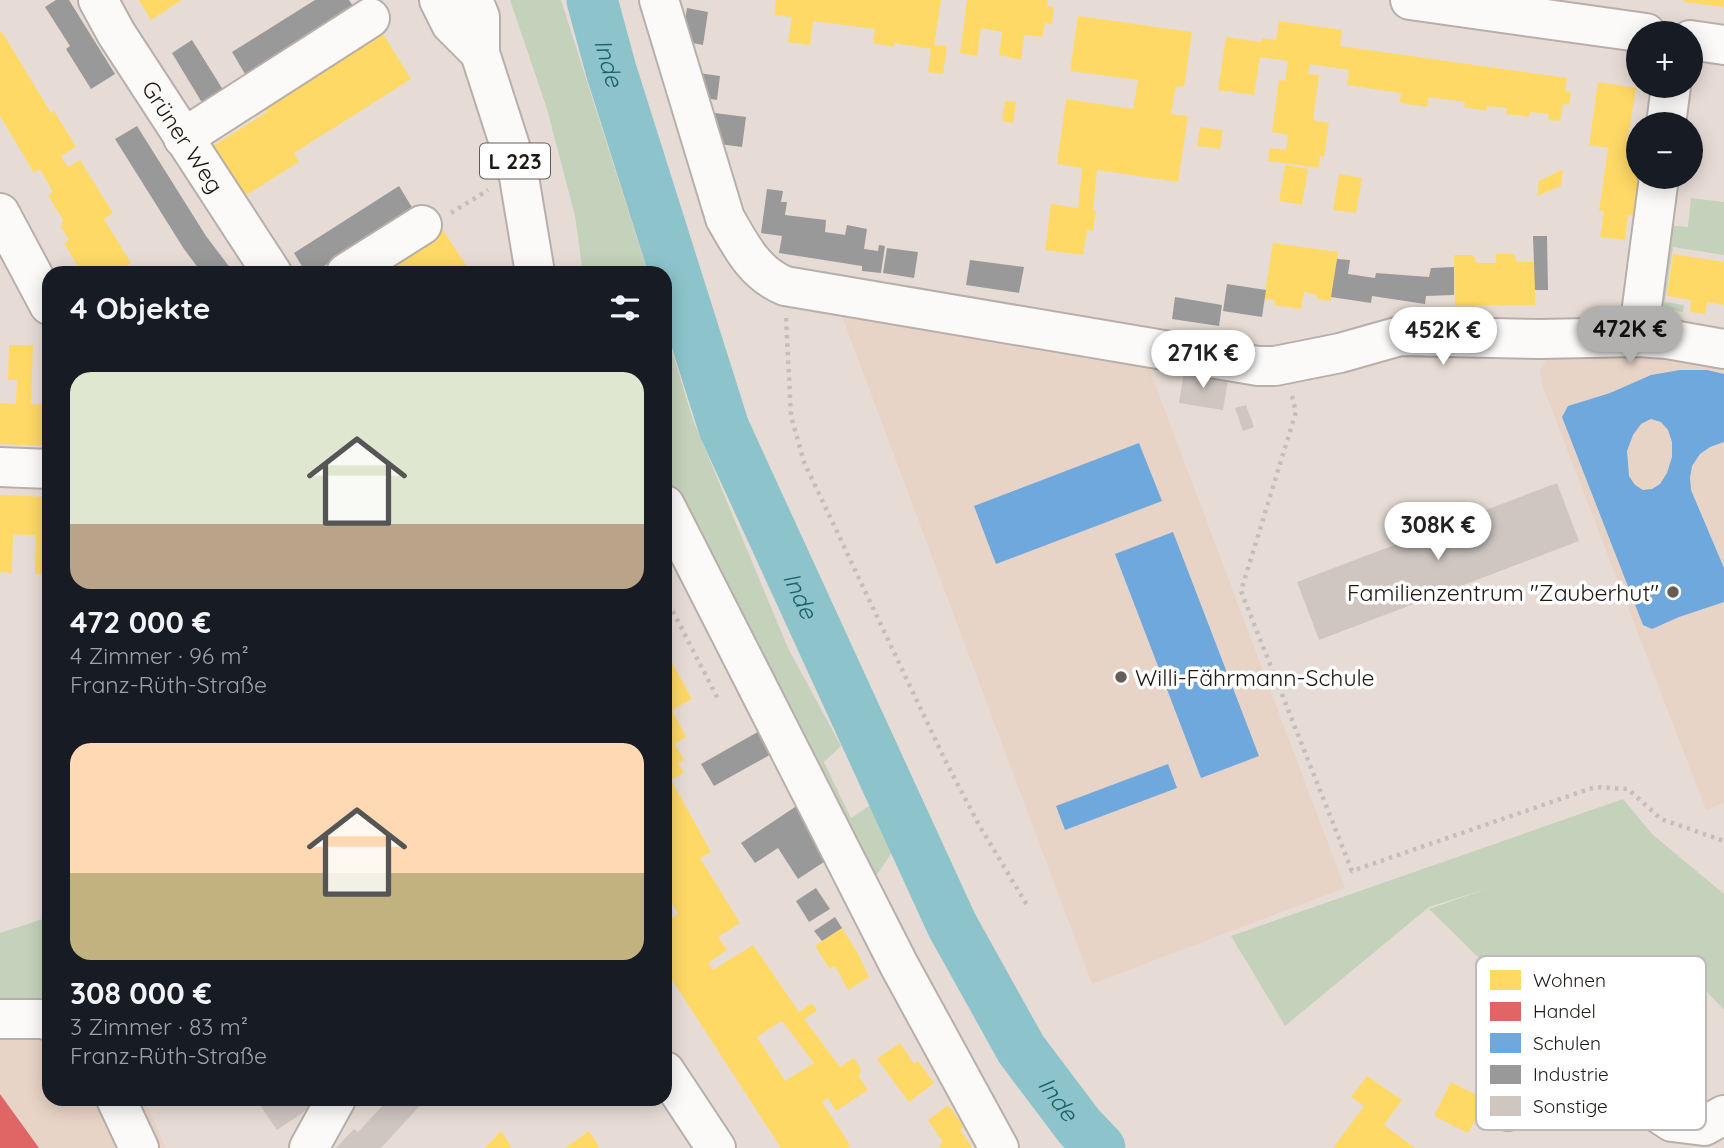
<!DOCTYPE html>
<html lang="de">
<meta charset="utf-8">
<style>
:root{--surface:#171b24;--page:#20242c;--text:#f1f3f6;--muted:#9ea1a6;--accent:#b2b0ae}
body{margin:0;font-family:Quicksand,sans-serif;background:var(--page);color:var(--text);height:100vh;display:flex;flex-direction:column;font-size:26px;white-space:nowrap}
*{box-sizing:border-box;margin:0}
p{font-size:23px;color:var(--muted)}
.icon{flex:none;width:38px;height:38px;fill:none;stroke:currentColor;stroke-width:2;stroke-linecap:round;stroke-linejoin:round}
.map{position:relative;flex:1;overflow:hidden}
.details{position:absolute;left:42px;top:266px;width:630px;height:840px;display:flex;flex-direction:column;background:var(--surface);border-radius:21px;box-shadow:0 4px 18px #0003}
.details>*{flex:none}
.buttons{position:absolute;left:1626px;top:21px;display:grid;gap:14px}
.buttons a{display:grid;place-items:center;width:77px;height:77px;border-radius:50%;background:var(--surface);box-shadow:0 4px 18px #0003;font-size:35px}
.price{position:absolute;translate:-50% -60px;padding:0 16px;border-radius:24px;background:#fff;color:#222;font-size:23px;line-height:46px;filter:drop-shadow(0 2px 4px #0008)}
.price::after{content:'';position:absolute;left:50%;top:42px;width:21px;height:16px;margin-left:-10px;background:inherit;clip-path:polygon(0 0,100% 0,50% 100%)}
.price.current{background:var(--accent);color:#111}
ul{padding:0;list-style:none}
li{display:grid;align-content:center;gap:14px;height:371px;padding:0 28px}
li span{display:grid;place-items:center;height:217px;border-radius:21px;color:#555}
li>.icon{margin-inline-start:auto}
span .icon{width:126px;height:126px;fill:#fffc;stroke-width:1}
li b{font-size:30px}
h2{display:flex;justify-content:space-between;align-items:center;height:84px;padding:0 28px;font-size:30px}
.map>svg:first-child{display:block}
</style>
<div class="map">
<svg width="1724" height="1148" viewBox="0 0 1724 1148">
<rect width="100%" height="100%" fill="#e7dcd5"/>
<g fill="#e8d4c7">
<path d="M838 306 1146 360 1345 888 1092 984Z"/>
<path d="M1555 354H1660L1724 365V803L1706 810 1541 382 1540 371 1546 360Z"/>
<path d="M0 998H49V1099H144L166 1148H0Z"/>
</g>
<g fill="#c4d2bb">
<path d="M510 0H561L648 273H583L575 216 547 109Z"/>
<path d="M1691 198 1724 202V255L1673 247 1665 302 1684 305 1683 312 1655 307 1666 225 1688 227Z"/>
<path d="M665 328 693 420 788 648 841 746 824 762 851 818 872 804 895 848 870 885 665 488Z"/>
<path d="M1623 799 1652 834 1724 894V1010L1679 962 1564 1042 1429 909 1489 888 1429 907 1285 1026 1231 936Z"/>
<path d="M49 917V998H0V933Z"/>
</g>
<g fill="#ffd966" fill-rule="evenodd">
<path d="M139 0H182L151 20Z"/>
<path d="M776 0H941L934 45 947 46 943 74 928 72 931 49 894 43V47L873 43 875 29 813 21 810 45 788 42 792 17 774 15Z"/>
<path d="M967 0H1048L1047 6 1054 7 1052 24 1045 23 1042 37 1024 35 1021 60 999 55 1002 32 981 28 977 56 960 53Z"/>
<path d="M1684 0H1724V7L1684 2Z"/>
<path d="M1078 16 1192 32 1184 87 1176 86 1171 114 1188 116 1178 182 1097 170 1093 210H1096L1093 231 1087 230 1083 255 1045 250 1051 204 1078 208 1082 168 1057 164 1066 99 1133 109 1138 80 1070 71Z"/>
<path d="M1279 21 1342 30 1340 46 1567 78 1565 91 1571 92 1569 105 1563 104 1560 121 1548 120 1549 114 1530 112 1529 117 1518 115 1506 114 1507 108 1487 106 1486 111 1464 107 1465 102 1429 97 1427 107 1400 103 1401 93 1347 85 1349 70 1310 64 1308 74 1319 75 1313 120 1329 123 1324 157 1320 156 1319 168 1268 161 1270 148 1286 150 1288 135 1272 132 1279 80 1285 81 1288 61 1260 57 1254 95 1218 90 1226 37 1261 42 1262 38 1276 40Z"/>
<path d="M380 29 411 79 294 153 299 162 240 199 208 149 267 112 261 103Z"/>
<path d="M2 32 51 113 54 111 76 147 61 156 68 167 80 160 113 213 104 219 131 263 123 268 125 273H82L64 243 69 240 61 227 63 220 48 195 53 192 40 169 34 173 0 116V33Z"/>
<path d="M1598 82 1636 88 1626 150 1638 151V177H1642L1636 216 1628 215 1625 240 1600 237 1604 211H1599L1608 148 1589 145Z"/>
<path d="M1005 101 1016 102 1013 123 1002 121Z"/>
<path d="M1200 127 1223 130 1220 149 1197 146Z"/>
<path d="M1285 165 1308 169 1302 205 1279 201Z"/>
<path d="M1563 169 1561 186 1537 196 1539 181Z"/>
<path d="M1339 174 1362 178 1356 213 1333 210Z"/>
<path d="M443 230 471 273H374Z"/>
<path d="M1273 243 1338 252 1331 301 1317 299V295L1304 292 1301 309 1274 305 1275 300 1264 299Z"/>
<path d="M1496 254H1514L1517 262H1535V305L1455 306 1454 255H1473L1477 263H1496Z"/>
<path d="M1673 254 1724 262V305L1707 302 1705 314 1690 312 1691 300 1667 296Z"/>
<path d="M9 345H33L31 404 49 405V446L0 444V403L16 404 17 380H8Z"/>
<path d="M0 495 49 497V575L35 574 36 535H25L13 534 12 573 0 572Z"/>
<path d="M670 659 692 699 672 710 686 737 675 744 684 760 678 763 684 773 671 780 711 852 700 858 740 923 718 937 727 950 708 963 713 970 753 945 799 1012 812 1003 817 1011 804 1019 840 1067 854 1058 861 1069 859 1077 868 1090 836 1111 828 1098 822 1102 850 1145 847 1148H781L665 969V922L678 914 665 891V876L669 874 665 866V661ZM782 1021 814 1063 785 1081 757 1037Z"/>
<path d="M842 928 857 952 869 977 848 990 835 966 830 969 815 946Z"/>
<path d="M900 1043 914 1064 918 1061 934 1083 909 1102 877 1059Z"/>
<path d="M1367 1076 1402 1100 1384 1125 1415 1148H1333L1364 1106 1351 1097Z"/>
<path d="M1451 1082 1501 1107 1493 1123 1478 1115 1468 1133 1434 1116Z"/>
<path d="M948 1105 964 1127 960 1130 973 1148H941L939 1145 943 1142 928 1120Z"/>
<path d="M501 1131 512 1148H485Z"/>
<path d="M589 1131 600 1148H565Z"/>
</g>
<path fill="#e06666" d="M0 1094 39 1148H0Z"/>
<g fill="#6fa8dc" fill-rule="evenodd">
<path d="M1680 370H1707L1724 374V442L1710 447 1700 454 1692 466 1690 478 1691 490 1724 568V602L1679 617 1652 629 1643 625 1562 417 1568 406 1610 393 1651 375ZM1651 419 1661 422 1668 430 1672 442V457L1667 473 1660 484 1652 489 1643 490 1635 485 1629 476 1627 451 1633 435 1641 424Z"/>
<path d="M1139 443 1162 501 996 564 974 506Z"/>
<path d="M1173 532 1259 756 1201 778 1115 554Z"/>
<path d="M1168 764 1177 788 1065 830 1056 806Z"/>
</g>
<g fill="#999">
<path d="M56 0H69L115 74 91 89 66 49 70 46 45 7Z"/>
<path d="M315 0H349L353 6 245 74 232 52Z"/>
<path d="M687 8 708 12 703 45 682 41Z"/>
<path d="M192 40 225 93 204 106 172 53Z"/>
<path d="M699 73 720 76 717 100 699 97Z"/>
<path d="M715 113 746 117 742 147 711 143Z"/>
<path d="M137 126 206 236 234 273H202L184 249 115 139Z"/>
<path d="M399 186 413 209 313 273H306L294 253Z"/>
<path d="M767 189 783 191 781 202H787L785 215 826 220 825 232 845 235 847 225 867 229 864 249 878 251 879 245 885 246 881 273 862 271V266L779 253 782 236 761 233Z"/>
<path d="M1533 236H1547L1548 290H1535Z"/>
<path d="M887 248 918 252 914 278 883 273Z"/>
<path d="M1337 259 1350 260 1348 274 1375 278 1376 273 1429 277 1431 268 1454 267V295L1426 296 1425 304 1372 296 1371 303 1331 297Z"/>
<path d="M970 260 1024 267 1019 293 966 285Z"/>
<path d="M1227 284 1266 290 1262 317 1223 311Z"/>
<path d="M1175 297 1222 305 1219 326 1172 319Z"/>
<path d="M763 729 775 752 714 786 701 764Z"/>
<path d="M801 803 830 858 798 879 778 848 755 863 741 843Z"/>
<path d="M816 888 830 909 809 922 796 901Z"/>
<path d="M835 917 842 928 822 941 814 931Z"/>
</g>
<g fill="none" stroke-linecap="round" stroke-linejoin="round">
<path stroke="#8dc4cb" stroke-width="51" id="s1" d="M592 0 611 70 724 428 952 925 1021 1049 1079 1126 1100 1148"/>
</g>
<g fill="#cfc6c0">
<path d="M1185 366 1228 380 1223 410 1179 403Z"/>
<path d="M1246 405 1254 427 1243 431 1235 408Z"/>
<path d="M1557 483 1579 541 1319 640 1297 582Z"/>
<path d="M256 1099H323L277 1130Z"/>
<path d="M389 1099H426L381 1148H336L354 1129 358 1132Z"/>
</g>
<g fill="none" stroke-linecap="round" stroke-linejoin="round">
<defs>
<g id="minor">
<path id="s2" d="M98 0 116 33 272 273"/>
<path d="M659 0 725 218C741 246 754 273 785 286L1258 366H1275L1340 353 1400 336 1540 339 1638 337 1667 339 1724 349"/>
<path d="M1410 0 1646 33"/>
<path d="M1690 40 1724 45"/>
<path d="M1666 124 1671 86"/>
<path d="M183 138 370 18"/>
<path d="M0 213 49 305"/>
<path d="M346 273 422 225"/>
<path d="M1638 337 1659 177"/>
<path d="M0 467 49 469"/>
<path d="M665 505 899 965 999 1148"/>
<path d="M0 1019H44L49 1021"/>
<path d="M116 1099 139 1148"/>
<path d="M1508 1111 1529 1081 1554 1068 1623 1090 1672 1122 1704 1126 1724 1115"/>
<path d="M309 1148 336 1099"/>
</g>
<g id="major">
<path d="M439 0 451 24 480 53"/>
<path d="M473 0 480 17V53L518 171 535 273"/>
<path d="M665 1071 716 1148"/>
</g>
</defs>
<use href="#minor" stroke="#b8afaa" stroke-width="42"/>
<use href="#major" stroke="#b8afaa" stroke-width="42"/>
<g stroke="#c4bfbd" stroke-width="4.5" stroke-dasharray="3.5 5" stroke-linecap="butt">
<path d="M451 213 488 190"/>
<path d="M786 318 791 416 804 462 944 758 979 825 1027 905"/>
<path d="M1292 396 1296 412 1241 591 1352 871 1595 787 1628 789 1661 819 1724 841"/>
<path d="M665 596 718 699"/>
</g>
<use href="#minor" stroke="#fbfaf9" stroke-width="38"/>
<use href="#major" stroke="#fbfaf9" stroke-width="38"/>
</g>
<g fill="#655d57" stroke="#fff" stroke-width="2.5">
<circle cx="1673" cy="592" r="7"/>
<circle cx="1121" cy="677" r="7"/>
</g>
<g text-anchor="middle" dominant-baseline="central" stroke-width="7" stroke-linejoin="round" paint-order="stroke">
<rect fill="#fff" stroke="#625d5a" stroke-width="2" x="480" y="143.5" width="70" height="35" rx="5"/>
<g font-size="21" font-weight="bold" fill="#1f1813">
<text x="515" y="161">L 223</text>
</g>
<g font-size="23" fill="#1f1813" stroke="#fff">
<text stroke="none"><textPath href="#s2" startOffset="161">Grüner Weg</textPath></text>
</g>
<g font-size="23" fill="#1f1813" stroke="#fff" text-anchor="end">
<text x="1659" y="592">Familienzentrum "Zauberhut"</text>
<text x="1135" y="677" text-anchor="start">Willi-Fährmann-Schule</text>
</g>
<g font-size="24" font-style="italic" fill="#1c606a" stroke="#fff">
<text stroke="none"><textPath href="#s1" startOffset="65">Inde</textPath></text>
<text stroke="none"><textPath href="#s1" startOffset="632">Inde</textPath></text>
<text stroke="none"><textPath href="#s1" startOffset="1199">Inde</textPath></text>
</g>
</g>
<rect x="1476" y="956" width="230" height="174" rx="10" fill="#fff" stroke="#bcbab8" stroke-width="2"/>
<rect x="1490" y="970" width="31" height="20" fill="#ffd966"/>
<rect x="1490" y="1002" width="31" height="19" fill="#e06666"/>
<rect x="1490" y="1033" width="31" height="20" fill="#6fa8dc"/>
<rect x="1490" y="1065" width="31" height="19" fill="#999"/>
<rect x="1490" y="1096" width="31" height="20" fill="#cfc6c0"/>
<g font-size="19" fill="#1f1813">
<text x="1533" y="987">Wohnen</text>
<text x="1533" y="1018">Handel</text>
<text x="1533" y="1050">Schulen</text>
<text x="1533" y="1081">Industrie</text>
<text x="1533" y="1113">Sonstige</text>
</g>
</svg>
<div class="buttons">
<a>+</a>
<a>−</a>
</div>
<b class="price current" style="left:1630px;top:366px">472K €</b>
<b class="price" style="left:1443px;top:367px">452K €</b>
<b class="price" style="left:1203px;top:390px">271K €</b>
<b class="price" style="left:1438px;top:562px">308K €</b>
<section class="details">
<h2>4 Objekte<svg class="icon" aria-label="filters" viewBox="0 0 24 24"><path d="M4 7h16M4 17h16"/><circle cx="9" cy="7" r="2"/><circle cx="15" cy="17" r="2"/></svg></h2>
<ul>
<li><span style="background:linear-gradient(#dfe7d0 70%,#b9a48a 0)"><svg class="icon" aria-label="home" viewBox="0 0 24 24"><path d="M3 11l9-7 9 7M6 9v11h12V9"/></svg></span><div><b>472 000 €</b><p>4 Zimmer · 96 m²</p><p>Franz-Rüth-Straße</p></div></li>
<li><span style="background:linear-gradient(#ffd9b3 60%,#c2b280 0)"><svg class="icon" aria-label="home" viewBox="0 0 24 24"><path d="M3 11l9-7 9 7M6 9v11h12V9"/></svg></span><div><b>308 000 €</b><p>3 Zimmer · 83 m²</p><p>Franz-Rüth-Straße</p></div></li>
</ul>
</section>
</div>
